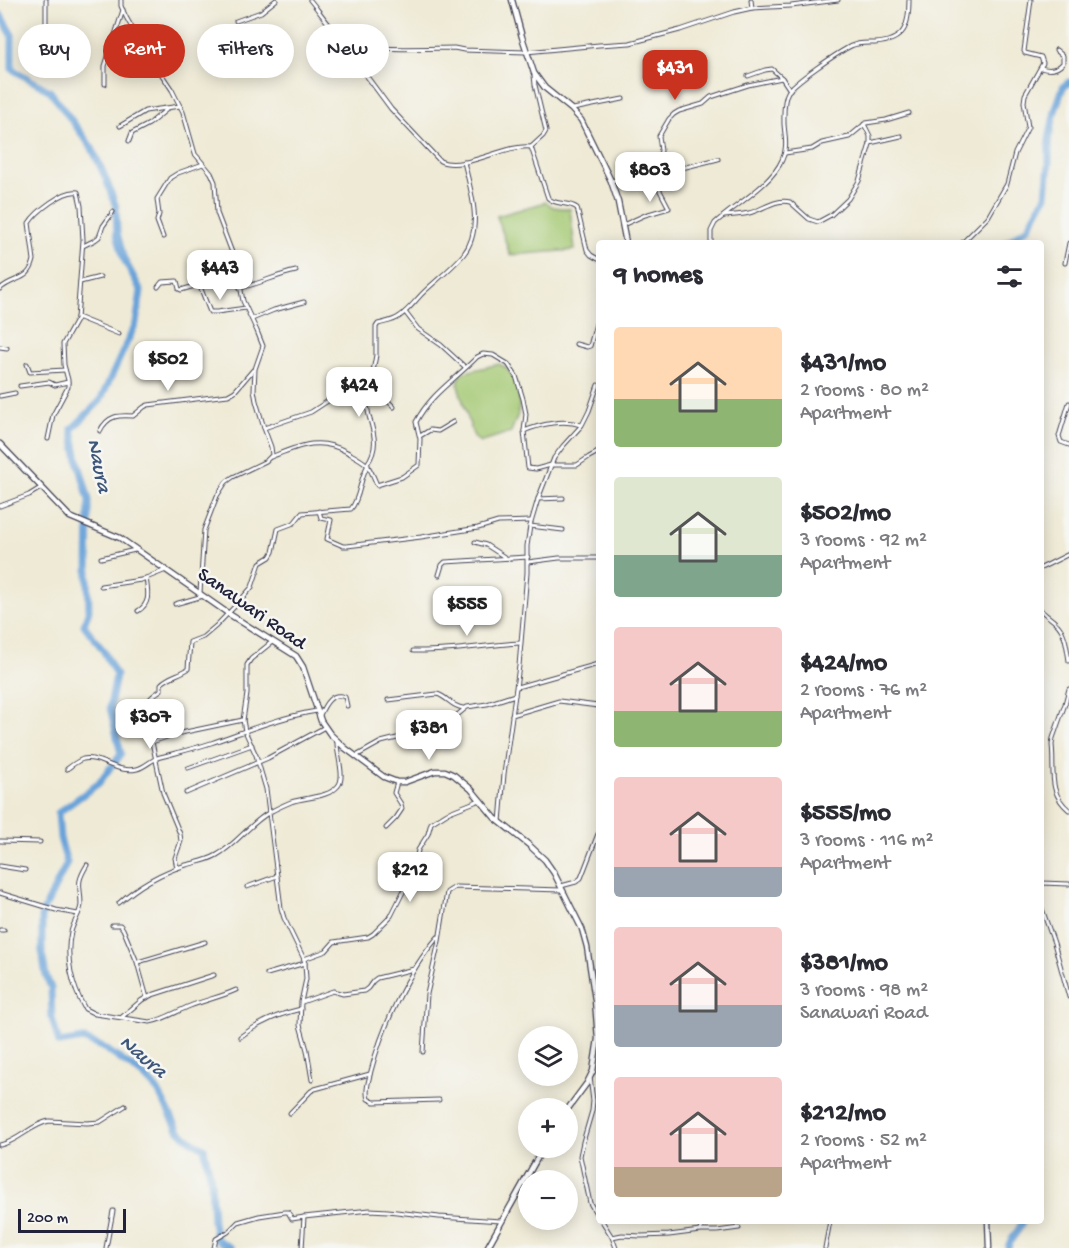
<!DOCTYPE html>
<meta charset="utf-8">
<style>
:root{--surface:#fff;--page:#f7f7f7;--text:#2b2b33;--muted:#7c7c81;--accent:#c8321e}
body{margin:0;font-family:"Gochi Hand",sans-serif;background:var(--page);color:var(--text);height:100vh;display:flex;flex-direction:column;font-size:22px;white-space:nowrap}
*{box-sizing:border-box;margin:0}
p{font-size:20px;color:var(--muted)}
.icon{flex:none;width:33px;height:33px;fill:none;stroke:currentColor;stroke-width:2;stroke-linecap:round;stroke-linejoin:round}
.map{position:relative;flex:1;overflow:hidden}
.panel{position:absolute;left:596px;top:240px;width:448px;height:984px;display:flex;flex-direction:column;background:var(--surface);border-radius:6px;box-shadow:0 3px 15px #0003}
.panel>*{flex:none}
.guide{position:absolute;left:18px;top:24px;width:488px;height:54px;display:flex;gap:12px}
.fabs{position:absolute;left:518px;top:1026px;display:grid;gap:12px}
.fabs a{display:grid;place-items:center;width:60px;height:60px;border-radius:50%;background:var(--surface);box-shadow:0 3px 15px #0003;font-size:30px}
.scale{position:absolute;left:18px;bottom:15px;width:108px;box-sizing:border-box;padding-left:6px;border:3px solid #22223b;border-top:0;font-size:16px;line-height:21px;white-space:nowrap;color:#22223b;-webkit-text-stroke:4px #f6f6f2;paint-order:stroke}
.price{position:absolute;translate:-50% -51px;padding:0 14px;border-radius:12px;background:#fff;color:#222;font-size:20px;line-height:39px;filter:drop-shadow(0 2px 3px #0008)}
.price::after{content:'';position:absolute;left:50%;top:36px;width:18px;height:14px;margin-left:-9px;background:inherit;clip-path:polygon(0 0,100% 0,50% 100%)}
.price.on{background:var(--accent);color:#fff}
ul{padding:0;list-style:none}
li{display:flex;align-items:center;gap:18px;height:150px;padding:0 18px}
li span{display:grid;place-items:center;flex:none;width:168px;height:120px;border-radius:6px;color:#555}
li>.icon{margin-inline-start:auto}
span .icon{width:72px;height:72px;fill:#fffc;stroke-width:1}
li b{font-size:26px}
h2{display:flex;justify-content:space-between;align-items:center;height:72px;padding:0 18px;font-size:26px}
.pill{padding:0 21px;border-radius:27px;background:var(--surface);box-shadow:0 3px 15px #0003;font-size:21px;line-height:54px}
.pill.on{background:var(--accent);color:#fff}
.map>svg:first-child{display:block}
</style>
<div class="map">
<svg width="1069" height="1248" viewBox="0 0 1069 1248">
<rect width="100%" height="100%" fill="#f6f6f2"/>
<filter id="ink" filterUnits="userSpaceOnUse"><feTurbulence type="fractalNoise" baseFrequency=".0167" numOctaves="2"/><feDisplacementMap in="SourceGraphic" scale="12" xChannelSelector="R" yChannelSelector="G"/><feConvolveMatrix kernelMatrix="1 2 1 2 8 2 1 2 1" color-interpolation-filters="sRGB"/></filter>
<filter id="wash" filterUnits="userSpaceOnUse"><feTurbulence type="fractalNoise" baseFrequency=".008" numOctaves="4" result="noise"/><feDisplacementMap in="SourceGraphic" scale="24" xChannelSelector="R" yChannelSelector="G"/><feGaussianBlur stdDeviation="1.35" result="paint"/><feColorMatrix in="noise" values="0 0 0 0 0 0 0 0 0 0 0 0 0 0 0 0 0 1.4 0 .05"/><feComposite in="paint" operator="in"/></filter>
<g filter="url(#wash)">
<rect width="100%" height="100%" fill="#efead5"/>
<g fill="#a5c973" stroke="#647657" stroke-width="1.5">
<path d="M546 202 553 207 570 209 575 250 510 255 497 216Z"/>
<path d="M499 364C516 370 522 397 518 414 516 420 513 426 511 432L480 442 475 438 472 432 458 385 461 373Z"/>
</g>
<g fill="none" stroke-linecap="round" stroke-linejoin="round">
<g stroke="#69a3d9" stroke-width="7">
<path d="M0 14 12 35V69L50 91 92 148 106 179 116 207 117 233 124 259 141 291 136 323 100 401 72 429 78 460 89 500 88 577 89 610 84 625 103 650 116 675 110 707 121 754 114 764"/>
<path d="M1006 243 1028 228 1046 196 1049 163V139L1055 111 1063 87 1069 82"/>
<path d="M47 904 67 863 60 838 58 813 99 783 110 768"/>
<path d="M44 910 42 914V952L46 976 51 988 52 1018 59 1043 83 1039 104 1048 143 1075 158 1091 179 1131 193 1142 204 1148 211 1180 213 1222 216 1239 231 1248"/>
<path d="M1008 1248C1010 1237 1020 1232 1022 1221"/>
</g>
</g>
</g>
<g filter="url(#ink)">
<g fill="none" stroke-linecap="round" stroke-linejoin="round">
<defs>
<g id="street">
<path d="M121 0V6L126 17 140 42 172 90 183 112 195 154 211 173 215 182 217 213 236 263 243 301 257 331 263 346 255 369 254 390 256 401 264 428 271 447 272 455 266 461 233 477 226 482 217 496 204 530 200 593"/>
<path d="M310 0C320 12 333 33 348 41 368 52 428 48 454 48L464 50 526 52 599 45 630 43 680 30 734 12 752 8 791 6 838 0"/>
<path d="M751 0 752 8"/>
<path d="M236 21 261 12 276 0"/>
<path d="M46 34V0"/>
<path d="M347 41 354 59 391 109 440 161C463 172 507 143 531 147L548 198C556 206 568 201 577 208L587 250 591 255 598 259"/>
<path d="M1041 68C1050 71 1057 70 1063 63V56L1056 50"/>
<path d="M328 71 354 59"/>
<path d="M748 76 765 70 772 69 782 78 790 90"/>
<path d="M105 84V66L123 10"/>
<path d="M573 109 623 99"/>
<path d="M120 126 145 111 180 106"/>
<path d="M129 141 132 133 149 124 166 110"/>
<path d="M870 143 901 136"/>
<path d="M531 147 543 136 546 131 535 85 534 75"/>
<path d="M785 153 812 149 822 143 849 137 866 123 886 120 909 113"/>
<path d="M654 175 718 159"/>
<path d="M612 181 654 168 661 151 659 136 669 119 674 114 679 111 703 104 711 97 748 85 782 78"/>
<path d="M724 216C732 215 741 215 749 213 762 210 776 198 790 202L809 219 818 222 831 215 848 199 859 181 870 144V136L864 124"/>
<path d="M623 225 645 215 669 208 657 185 652 170"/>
<path d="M163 237 157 221 159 214 157 199 170 178 178 173 203 164"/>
<path d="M711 243V231L715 223C735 205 772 184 782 160 788 148 785 137 784 124 784 115 783 100 788 92 794 82 839 52 851 46 859 42 866 43 875 43 905 41 909 26 909 0"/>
<path d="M962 243 988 217 1007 184 1015 153 1028 127 1024 102 1025 95 1043 63 1041 57 1025 53 1024 51 1031 0"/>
<path d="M83 246 95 240 99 237 103 226 113 212"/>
<path d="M1065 263 1069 243"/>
<path d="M80 282 100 277"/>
<path d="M199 284 210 312H217L246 308"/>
<path d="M158 287 162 282 177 281 179 289 181 290 225 277 238 275"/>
<path d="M240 288C259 284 277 275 296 271"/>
<path d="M0 289C14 276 29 282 34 260L29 223C36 212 64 189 78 192L81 206 83 240 77 319 63 344 64 365 68 380V387L53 415 48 439"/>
<path d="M405 312 418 329 441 345 465 367"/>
<path d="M77 317 119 334"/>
<path d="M252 319 274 310 304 302"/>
<path d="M576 344 587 347 590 346 598 317"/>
<path d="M0 347 7 348"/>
<path d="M27 364 30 372 65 370"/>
<path d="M20 386 49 382 55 385 68 382"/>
<path d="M370 388 382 395 394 407"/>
<path d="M0 396 15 393"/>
<path d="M1069 403 1059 436 1061 442 1069 445"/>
<path d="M264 428 311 412 331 399"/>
<path d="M100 431C108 415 119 415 133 416L144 407 148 405 228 395 235 391 253 370"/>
<path d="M524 431C541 424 564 419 581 425"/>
<path d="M420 436 430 430 438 431 453 422"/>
<path d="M271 457C299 446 319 436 347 452 369 464 368 463 377 485L402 477 419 465 420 439 416 422C431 393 456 379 477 357L483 354 493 355 508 364 516 376 523 399 526 414 524 431 528 468 536 469 551 465H577L589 457 598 452"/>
<path d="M367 464C379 448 374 433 369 416 367 408 366 399 366 391L370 388 376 355V327L378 324C385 322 394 321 400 316 410 309 417 298 426 290 438 279 452 268 463 255 484 229 471 191 464 162"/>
<path d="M538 499 563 498"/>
<path d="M0 506 29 495 42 487"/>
<path d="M319 511 321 518 331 520 327 539 343 546H347L421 537 478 528 498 522 530 521"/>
<path d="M530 526 563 530"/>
<path d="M475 542 486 545 506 558"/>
<path d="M101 558 135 550"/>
<path d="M528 562 559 558H598"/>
<path d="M1041 568 1069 554"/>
<path d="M439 575 442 565 445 562 528 557"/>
<path d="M101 586 141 580 166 570"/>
<path d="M175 604 203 596"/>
<path d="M1041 610C1045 615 1051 618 1056 623 1066 632 1067 649 1069 661"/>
<path d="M138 611C151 603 148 592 146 578"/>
<path d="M272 642 251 659 247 665V694L243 720 245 731 256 755 266 789 281 908 284 918 303 957 305 963 306 979 301 1002 300 1025 307 1050 312 1080"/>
<path d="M413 651C449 652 485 645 520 643"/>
<path d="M517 687 598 664"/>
<path d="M1069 689 1065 704 1053 738 1052 745C1055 770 1047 792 1069 810"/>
<path d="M388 700 437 694C448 697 450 706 463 708"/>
<path d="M320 715C325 704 331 692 345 697L347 706"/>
<path d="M512 715 559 701 598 706"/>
<path d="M243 720 176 734 152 742C148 738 142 732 140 727 137 719 147 701 153 696 155 694 158 692 161 690V684C169 676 179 675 188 669L190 642 203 637 216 626 238 603 252 587 260 563 270 557 273 552 278 529 294 523 302 513 351 509C361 497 359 479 368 465"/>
<path d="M152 742 163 793 180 834 181 841 175 858 177 868"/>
<path d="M356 756 381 742 401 737 426 734 438 731 467 707 487 704 515 695"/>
<path d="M188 768 252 745"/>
<path d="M67 769C72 765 77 761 83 759 99 755 116 774 137 769 145 767 150 761 157 758 175 753 193 749 211 743 246 731 280 717 317 711"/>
<path d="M186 793 268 758 325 727"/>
<path d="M500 822 504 774 519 666 527 573V546L530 526 538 499 554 458 563 446 582 425 589 411 598 385"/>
<path d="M386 828 396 818 402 809 401 804 394 793 397 782"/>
<path d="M0 841 40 842"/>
<path d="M87 865C75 885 81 884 81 905 80 914 73 923 71 932 65 957 72 987 85 1009L95 1014 150 1022C164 1020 177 1011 190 1006 205 1000 221 997 236 990"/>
<path d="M0 866 25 870"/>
<path d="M1041 883 1069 884"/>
<path d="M561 886 576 882 581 878 598 834"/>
<path d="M247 887 277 876"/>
<path d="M0 893 56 910 78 914"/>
<path d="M119 903C140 884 160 873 186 865 197 862 207 861 217 855 237 844 250 823 270 812 277 808 284 805 291 802 306 797 328 798 338 786 346 777 336 753 337 741"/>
<path d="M1041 906 1054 943 1069 997"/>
<path d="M112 925H120L123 929 137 962 147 998"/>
<path d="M0 930H4"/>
<path d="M438 937C408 971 382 1028 371 1071 369 1080 365 1090 368 1099L374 1102 439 1100"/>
<path d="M304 959 326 951 334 942 368 937 373 934 391 916 411 876 416 861 418 850 428 834 431 823 447 813 480 800"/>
<path d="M138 962 205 942"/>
<path d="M267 974 305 963"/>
<path d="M302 1002 333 991 343 994 364 991 368 988 373 981 377 978 414 969"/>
<path d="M122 1017 142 1000 152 995 214 975"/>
<path d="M240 1037C258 1023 279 1014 301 1009"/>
<path d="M423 1052 427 994 439 941 447 892 455 887 562 890"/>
<path d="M590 1077 593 1101 592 1111 583 1142 580 1156 590 1203 598 1217"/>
<path d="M290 1113 311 1091 315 1089 370 1074"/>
<path d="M0 1145C19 1141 30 1125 49 1121L87 1123 100 1122 125 1106"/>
<path d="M304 1217 370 1210 388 1211 439 1217 501 1221"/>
<path d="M602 1221 612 1237 616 1248"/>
<path d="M700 1231 702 1221"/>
<path d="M612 1237 622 1235 641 1236 669 1235 700 1231H717L739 1228"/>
<path d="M106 1248 113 1211"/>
<path d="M214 1248 216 1239 228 1232 238 1222 259 1216 285 1212H288L292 1219 304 1217 302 1248"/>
<path d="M825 1248 830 1221"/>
</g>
<g id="secondary">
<path d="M512 0 522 37 534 73 545 88 571 109 581 120 611 181 618 202 626 243"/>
<path d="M0 444 70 517 120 538 229 614 296 656 303 667 321 721 330 734 345 748 384 777 397 782H405L435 771H445L454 775 471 789 495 818 529 845 545 860 554 873 582 929 587 947 595 1000 598 1039 593 1071 587 1083 567 1110"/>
<path d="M988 1221 989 1248"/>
<path d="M487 1248 543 1148"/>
</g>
</defs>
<use href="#street" stroke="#414052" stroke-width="5"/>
<use href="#secondary" stroke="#414052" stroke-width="7"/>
<use href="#street" stroke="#fff" stroke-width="3"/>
<use href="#secondary" stroke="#fff" stroke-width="4.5"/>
</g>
</g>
<g text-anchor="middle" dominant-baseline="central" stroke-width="5" stroke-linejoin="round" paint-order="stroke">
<g font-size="20" fill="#22223b" stroke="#f6f6f2">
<text transform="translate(251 610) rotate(35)">Sanawari Road</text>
</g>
<g font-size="21" font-style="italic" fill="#3e567a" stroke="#f6f6f2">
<text transform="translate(97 466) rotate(78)">Naura</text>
<text transform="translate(142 1058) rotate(40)">Naura</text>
</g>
</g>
</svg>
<div class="fabs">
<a><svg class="icon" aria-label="layers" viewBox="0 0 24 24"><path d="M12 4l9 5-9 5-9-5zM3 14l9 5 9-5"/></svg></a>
<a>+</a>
<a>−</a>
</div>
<div class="scale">200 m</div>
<b class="price on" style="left:675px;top:101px">$431</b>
<b class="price" style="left:650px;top:203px">$803</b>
<b class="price" style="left:220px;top:301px">$443</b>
<b class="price" style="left:168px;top:392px">$502</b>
<b class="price" style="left:359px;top:418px">$424</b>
<b class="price" style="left:467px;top:637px">$555</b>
<b class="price" style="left:150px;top:750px">$307</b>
<b class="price" style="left:429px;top:761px">$381</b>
<b class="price" style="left:410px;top:903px">$212</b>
<div class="guide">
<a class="pill">Buy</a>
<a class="pill on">Rent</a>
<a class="pill">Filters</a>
<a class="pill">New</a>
</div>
<section class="panel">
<h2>9 homes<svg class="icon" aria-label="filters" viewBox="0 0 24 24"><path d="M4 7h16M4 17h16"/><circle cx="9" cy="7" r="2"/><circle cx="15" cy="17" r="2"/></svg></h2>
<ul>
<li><span style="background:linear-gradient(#ffd9b3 60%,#8fb573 0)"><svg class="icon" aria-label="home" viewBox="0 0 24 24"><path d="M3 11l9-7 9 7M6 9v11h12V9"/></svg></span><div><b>$431/mo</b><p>2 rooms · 80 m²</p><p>Apartment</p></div></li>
<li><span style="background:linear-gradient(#dfe7d0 65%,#7fa58c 0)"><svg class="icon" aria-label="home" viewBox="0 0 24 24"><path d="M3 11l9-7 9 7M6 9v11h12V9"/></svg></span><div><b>$502/mo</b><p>3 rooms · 92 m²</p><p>Apartment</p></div></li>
<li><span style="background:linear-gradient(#f6c9c9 70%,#8fb573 0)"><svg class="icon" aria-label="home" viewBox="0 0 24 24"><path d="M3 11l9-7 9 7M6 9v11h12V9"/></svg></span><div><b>$424/mo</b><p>2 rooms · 76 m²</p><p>Apartment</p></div></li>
<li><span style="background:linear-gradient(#f6c9c9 75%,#9aa5b1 0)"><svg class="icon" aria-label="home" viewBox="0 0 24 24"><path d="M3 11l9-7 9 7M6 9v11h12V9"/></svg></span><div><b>$555/mo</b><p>3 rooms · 116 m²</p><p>Apartment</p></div></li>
<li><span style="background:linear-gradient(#f6c9c9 65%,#9aa5b1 0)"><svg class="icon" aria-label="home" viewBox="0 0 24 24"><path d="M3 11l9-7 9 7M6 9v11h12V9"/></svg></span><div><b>$381/mo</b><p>3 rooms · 98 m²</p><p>Sanawari Road</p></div></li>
<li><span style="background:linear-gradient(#f6c9c9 75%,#b9a48a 0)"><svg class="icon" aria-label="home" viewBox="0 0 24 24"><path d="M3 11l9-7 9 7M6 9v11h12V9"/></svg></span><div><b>$212/mo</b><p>2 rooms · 52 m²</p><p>Apartment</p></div></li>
</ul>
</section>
</div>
